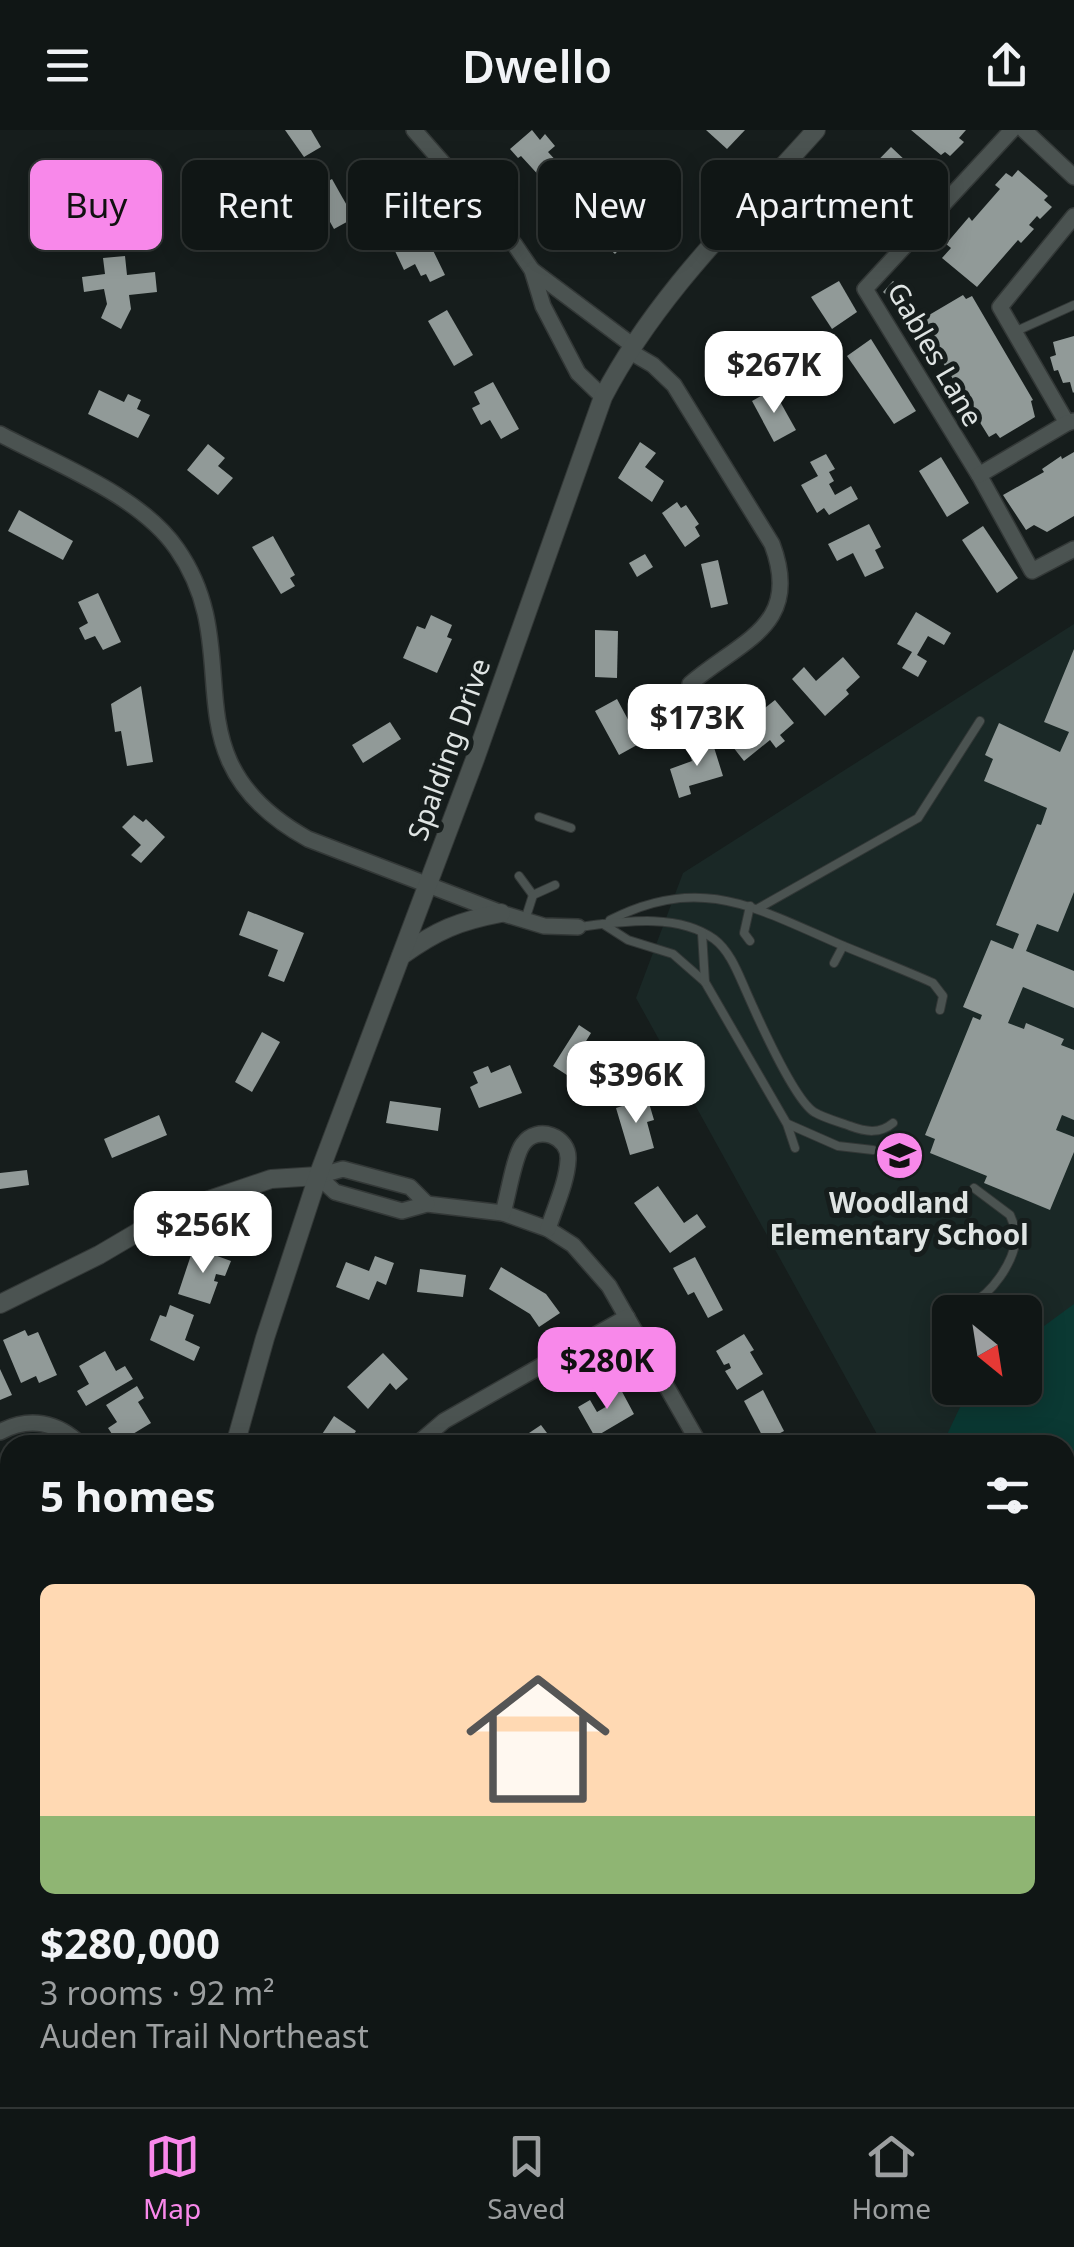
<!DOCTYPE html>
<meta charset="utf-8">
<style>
:root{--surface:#101615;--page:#1e2322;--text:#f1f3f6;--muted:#9c9fa0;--line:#303534;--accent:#f888ea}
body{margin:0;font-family:"Noto Sans",sans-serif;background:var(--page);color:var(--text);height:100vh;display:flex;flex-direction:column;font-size:38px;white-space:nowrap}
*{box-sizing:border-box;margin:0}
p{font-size:32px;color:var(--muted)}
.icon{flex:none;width:55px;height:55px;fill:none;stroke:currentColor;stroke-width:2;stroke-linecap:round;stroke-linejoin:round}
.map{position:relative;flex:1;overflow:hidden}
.drawer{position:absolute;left:0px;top:1305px;width:1075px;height:672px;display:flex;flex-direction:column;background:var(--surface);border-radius:30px 30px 0 0;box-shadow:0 5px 25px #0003,0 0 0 2px var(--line)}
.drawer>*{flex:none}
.top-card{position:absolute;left:30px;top:30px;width:1015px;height:90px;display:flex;gap:20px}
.needle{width:65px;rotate:150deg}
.tools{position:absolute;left:932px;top:1165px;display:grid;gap:20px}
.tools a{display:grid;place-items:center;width:110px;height:110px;border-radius:15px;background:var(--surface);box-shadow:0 5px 25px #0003,0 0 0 2px var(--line);font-size:50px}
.price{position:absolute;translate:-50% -85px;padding:0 22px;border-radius:20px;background:#fff;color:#222;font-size:32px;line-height:65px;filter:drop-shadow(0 2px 5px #0008)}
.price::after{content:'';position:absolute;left:50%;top:60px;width:30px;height:22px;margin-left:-15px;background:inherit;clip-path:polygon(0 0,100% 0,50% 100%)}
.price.selected{background:var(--accent);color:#111}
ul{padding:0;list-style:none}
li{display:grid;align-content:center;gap:20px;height:530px;padding:0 40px}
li+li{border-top:2px solid var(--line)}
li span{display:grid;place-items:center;height:310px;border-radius:15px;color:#555}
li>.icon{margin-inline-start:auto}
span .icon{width:180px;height:180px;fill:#fffc;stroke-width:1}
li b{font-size:42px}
h2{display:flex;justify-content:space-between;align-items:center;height:120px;padding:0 40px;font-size:42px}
.chip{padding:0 35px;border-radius:15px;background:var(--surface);box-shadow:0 5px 25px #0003,0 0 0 2px var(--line);font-size:35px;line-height:90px}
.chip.selected{background:var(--accent);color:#111}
header{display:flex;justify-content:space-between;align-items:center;height:130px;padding:0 40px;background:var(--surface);font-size:45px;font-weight:600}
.tabs{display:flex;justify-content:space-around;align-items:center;height:140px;border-top:2px solid var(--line);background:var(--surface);font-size:28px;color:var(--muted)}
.tabs a{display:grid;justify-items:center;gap:5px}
.tabs .selected{color:var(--accent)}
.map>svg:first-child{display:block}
</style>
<header><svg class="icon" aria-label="menu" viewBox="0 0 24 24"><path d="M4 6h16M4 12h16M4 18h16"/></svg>Dwello<svg class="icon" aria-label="share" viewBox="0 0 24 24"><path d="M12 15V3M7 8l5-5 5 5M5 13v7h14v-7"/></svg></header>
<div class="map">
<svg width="1074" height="1977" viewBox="0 0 1074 1977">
<rect width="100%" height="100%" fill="#161d1c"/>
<path fill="#1a2826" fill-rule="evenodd" d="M1074 494V1411L1065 1415V1315H883L636 868 683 743ZM950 1182H1025V1258H950Z"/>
<path fill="#0b3933" d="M1074 1174V1379L1065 1384V1315H942L962 1273 976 1258H1025V1210Z"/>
<g fill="#919a98">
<path d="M285 0H311L321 17 304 27Z"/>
<path d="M532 0 540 10 545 4 555 16 548 22 560 35 543 50 521 26 518 28 510 19Z"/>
<path d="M706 0H745L727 19Z"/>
<path d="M911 0H966L959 8 964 12 950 26 945 22 941 25Z"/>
<path d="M891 17 924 48 867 119 862 115 858 120 833 101 836 98 829 91 860 49Z"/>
<path d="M1018 40 1048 66 1044 70 1052 77 1040 89 1037 86 1029 95 1034 99 1021 113 1018 110 977 157 942 128 951 118 946 114 969 87 972 91 1000 59 995 55 1006 43 1012 47Z"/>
<path d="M332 49 354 88 334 99 312 60Z"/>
<path d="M85 61 96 68 100 63 114 72 102 92 90 84 89 79 85 80 87 89 53 94 48 67Z"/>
<path d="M591 72 611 90 615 86 622 92 617 98 629 109 615 124 576 88Z"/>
<path d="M426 106 445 145 430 152 426 144 421 146 415 134 404 140 395 121Z"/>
<path d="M125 126 127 145 155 142 157 162 129 165 131 179 121 199 101 188 107 174 104 159 84 162 82 147 105 144 103 128Z"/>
<path d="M839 151 857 182 832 199 811 167Z"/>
<path d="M893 151 908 163 899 176 883 162Z"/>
<path d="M963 165 966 169 972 166 1033 270 1031 271 1035 287 1000 308 996 303 989 307 922 199 928 195 924 188Z"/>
<path d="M447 180 473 225 454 236 428 191Z"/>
<path d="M749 204 750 211 755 209 759 224 754 226 760 245 735 251 726 217Z"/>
<path d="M1074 206V262L1073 263 1070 252 1063 253 1058 240 1054 241 1050 227 1056 225 1053 212Z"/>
<path d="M871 209 916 281 894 294 847 226Z"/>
<path d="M493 252 519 299 501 309 490 290 481 295 472 278 480 274 474 262Z"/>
<path d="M773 259 796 300 774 312 752 271Z"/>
<path d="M99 260 124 272 128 264 141 270 137 279 150 285 138 308 88 284Z"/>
<path d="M640 312 656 323 645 337 664 351 652 372 618 348Z"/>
<path d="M208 314 225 328 218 336 233 348 218 365 187 340Z"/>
<path d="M1074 322V386L1047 402 1034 395 1026 400 1003 365 1044 342 1042 339 1061 326 1062 329Z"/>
<path d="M826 324 835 339 829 342 834 351 829 354 835 365 851 356 858 369 829 385 824 378 817 383 801 355 818 346 810 332Z"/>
<path d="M941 327 969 373 947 387 919 341Z"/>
<path d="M677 372 681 378 686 375 699 394 695 397 700 406 685 417 662 383Z"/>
<path d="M19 380 73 411 63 430 8 401Z"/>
<path d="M869 394 881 417 875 420 884 438 865 447 853 423 837 431 828 414Z"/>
<path d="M983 396 1018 448 997 463 962 410Z"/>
<path d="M273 406 295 445 290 448 295 456 281 464 252 417Z"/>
<path d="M645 424 653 437 637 447 629 433Z"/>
<path d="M718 430 728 474 711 478 701 434Z"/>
<path d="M98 463 121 512 103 520 95 506 85 510 79 498 88 493 78 472Z"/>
<path d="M916 482 951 503 944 515 928 506 917 525 927 531 918 547 902 538 912 522 897 514Z"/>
<path d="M431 485 452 495 447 507 452 509 437 543 403 528 417 496 425 499Z"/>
<path d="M595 500 618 501 617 548 595 547Z"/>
<path d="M1074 519V762L1058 802 1037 794 1026 821 1074 841V878L1023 857 1008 893 1024 899 1026 893 1064 909 1061 915 1074 920V990L1062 985 1056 1000 1074 1007V1022L1050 1080 984 1053 987 1046 930 1023 935 1009 925 1005 973 887 980 890 982 885 963 877 991 810 1013 819 1019 804 996 795 1037 694 1041 695 1047 678 984 651 993 629 985 625 999 593 1060 622 1069 602 1044 592Z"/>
<path d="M843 527 860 547 846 560 849 564 825 586 792 549 804 537 816 551Z"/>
<path d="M141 556 153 632 127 636 121 601 115 602 111 574Z"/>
<path d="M617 569 632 597 628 599 637 615 619 625 595 581Z"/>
<path d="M775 570 794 593 780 605 785 611 776 618 770 610 744 631 733 617 748 605 742 596Z"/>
<path d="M390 592 401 609 363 633 352 615Z"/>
<path d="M712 611 723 646 689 656 691 664 679 668 670 639 692 631 688 619Z"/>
<path d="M134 685 143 692 146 689 165 707 141 733 131 725 141 715 122 697Z"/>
<path d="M248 781 304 803 284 852 268 846 278 820 239 805Z"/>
<path d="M579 895 591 903 583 916 618 938 605 958 575 939 570 947 553 936Z"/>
<path d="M262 902 280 912 252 962 235 952Z"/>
<path d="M510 935 522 963 479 978 470 957 478 953 473 942 488 936 491 943Z"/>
<path d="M390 971 441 978 438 1001 386 993Z"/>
<path d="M638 971 639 976 649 973 654 990 647 992 654 1018 630 1025 616 978Z"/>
<path d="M159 985 167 1005 112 1028 104 1009Z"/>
<path d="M27 1040 29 1055 0 1059V1043Z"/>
<path d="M658 1056 684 1093 697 1084 706 1097 670 1123 634 1073Z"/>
<path d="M192 1122 204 1126 206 1122 231 1131 225 1146 216 1144 214 1151 218 1152 210 1174 178 1164Z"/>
<path d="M375 1126 394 1133 386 1155 377 1151 369 1170 336 1157 346 1132 369 1141Z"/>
<path d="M695 1127 723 1180 708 1188 694 1162 688 1165 673 1138Z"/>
<path d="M501 1137 546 1164 560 1183 539 1197 530 1184 489 1159Z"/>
<path d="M420 1139 466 1145 463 1167 417 1162Z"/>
<path d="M170 1175 194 1185 185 1210 200 1217 194 1231 150 1210 160 1185 166 1187Z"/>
<path d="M25 1200 28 1206 38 1202 57 1245 39 1253 36 1246 21 1253 3 1210Z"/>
<path d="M744 1204 754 1220 750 1222 763 1244 737 1260 725 1241 731 1238 729 1233 724 1235 716 1221Z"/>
<path d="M105 1221 116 1241 125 1236 133 1249 86 1276 77 1261 89 1254 79 1236Z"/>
<path d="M383 1223 408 1249 396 1260 390 1253 368 1279 347 1257Z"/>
<path d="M0 1239 12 1265 0 1270Z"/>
<path d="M137 1256 144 1268 138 1272 151 1293 118 1313 108 1298 117 1292 106 1275Z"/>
<path d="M619 1256 634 1284 595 1307 578 1277 590 1270 597 1282 609 1275 603 1265Z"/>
<path d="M763 1260 784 1301 765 1311 744 1271Z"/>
<path d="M334 1286 356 1301 347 1315H315Z"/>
<path d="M541 1295 556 1315H511Z"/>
<path d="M6 1337 10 1338V1392L0 1390V1351H3Z"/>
<path d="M1 1477H10V1504H0Z"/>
<path d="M1074 1488V1518L1067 1520 1069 1532 1065 1533V1490Z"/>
<path d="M10 1518V1557L0 1553V1536Z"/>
<path d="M0 1686 7 1691 10 1686V1715L0 1708Z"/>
<path d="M1074 1720V1742L1065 1745V1722Z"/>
<path d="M10 1809V1840L0 1845V1823L4 1820 1 1815Z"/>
<path d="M1074 1832V1880L1067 1881 1065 1834Z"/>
<path d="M10 1901V1941L3 1945 0 1907Z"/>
<path d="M542 1968H580L585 1977H547Z"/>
<path d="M773 1968H814L803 1977H782Z"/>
<path d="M933 1968H941L948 1977H921Z"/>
</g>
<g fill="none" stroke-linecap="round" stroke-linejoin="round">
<defs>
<g id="service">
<path d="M1012 203 1074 175"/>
<path d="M539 687 571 698"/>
<path d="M519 746 533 765"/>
<path d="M757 779 918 688 980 591"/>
<path d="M525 790 533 765 555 755"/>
<path d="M610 790C700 744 754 777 839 814 870 827 902 839 933 853L943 866 940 880"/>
<path d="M603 794 628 810 673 824 705 852 787 994 795 1018"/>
<path d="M578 797C620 792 677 782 714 809 730 821 738 843 746 861 757 886 794 969 814 982 824 988 839 992 850 996 866 1002 880 1004 893 993"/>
<path d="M702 803 705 852"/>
<path d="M750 811 744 803 750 776"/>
<path d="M834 833 843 816"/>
<path d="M788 994 838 1016 873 1020"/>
<path d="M970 1174C992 1164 1013 1133 1016 1109 1017 1100 1013 1093 1010 1085L974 1058"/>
</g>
<g id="minor">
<path d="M414 0 515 115 532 140 543 176 578 243 603 267"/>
<path d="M1012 0 865 159 979 345 1032 441 1074 419"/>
<path d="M1024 0 1074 47"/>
<path d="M1074 86 1000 177 1067 293 1074 291"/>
<path d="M532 140 632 215"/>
<path d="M629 221 653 235 674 255 772 414C803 496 741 510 690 554"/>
<path d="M0 304C56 334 140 365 177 419 251 525 162 628 308 709L504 784 544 796 578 797"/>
<path d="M979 345 1067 293"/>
<path d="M318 1046 335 1062 402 1081 427 1074 503 1083 548 1099 573 1115 609 1156 700 1315"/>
<path d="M318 1046 343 1039 410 1057 427 1074"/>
<path d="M503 1083C508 1066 514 1026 523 1014 537 994 570 1006 568 1030 567 1052 555 1077 548 1099"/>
<path d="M0 1302C29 1286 58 1292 81 1315"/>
<path d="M416 1315 444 1291 627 1187"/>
<path d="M1065 1583H1074"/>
<path d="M1065 1630 1074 1631"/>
</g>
<g id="tertiary">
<path d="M401 826C437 800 459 791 501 783"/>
<path d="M0 1174 99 1125 150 1095 203 1072 271 1049 318 1046"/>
<path d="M235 1315 265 1208 318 1046 475 629 603 267C656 165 740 85 816 0"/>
<path d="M0 1596 10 1604"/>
<path d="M366 1968 371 1977"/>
</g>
</defs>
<use href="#service" stroke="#333837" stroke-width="10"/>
<use href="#minor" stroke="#333837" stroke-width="18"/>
<use href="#tertiary" stroke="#333837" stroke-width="20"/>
<use href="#service" stroke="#4b5351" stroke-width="8"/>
<use href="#minor" stroke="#4b5351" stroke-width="15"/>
<use href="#tertiary" stroke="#4b5351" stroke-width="18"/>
</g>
<defs>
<symbol id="school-disc" viewBox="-11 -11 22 22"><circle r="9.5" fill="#f888ea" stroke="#161d1c"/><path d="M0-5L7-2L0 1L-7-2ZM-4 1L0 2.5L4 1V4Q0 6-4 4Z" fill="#111"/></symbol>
</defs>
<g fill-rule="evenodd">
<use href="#school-disc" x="872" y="998" width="55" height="55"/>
</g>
<g text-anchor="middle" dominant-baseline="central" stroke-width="10" stroke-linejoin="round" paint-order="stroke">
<g font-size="28" fill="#dfe4e3" stroke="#161d1c">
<text transform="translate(936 224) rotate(60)">Gables Lane</text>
<text transform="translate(448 619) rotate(-70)">Spalding Drive</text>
</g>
<g font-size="28" font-weight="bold" fill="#dfe4e3" stroke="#161d1c">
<text x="899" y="1072">Woodland<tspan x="899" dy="32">Elementary School</tspan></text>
</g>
</g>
</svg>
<div class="tools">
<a><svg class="needle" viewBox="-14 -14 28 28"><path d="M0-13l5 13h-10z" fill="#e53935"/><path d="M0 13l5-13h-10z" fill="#9c9fa0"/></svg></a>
</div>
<b class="price" style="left:774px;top:286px">$267K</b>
<b class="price" style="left:697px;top:639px">$173K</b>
<b class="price" style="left:636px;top:996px">$396K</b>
<b class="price" style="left:203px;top:1146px">$256K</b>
<b class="price selected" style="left:607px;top:1282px">$280K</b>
<div class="top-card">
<a class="chip selected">Buy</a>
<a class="chip">Rent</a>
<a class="chip">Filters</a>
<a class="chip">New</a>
<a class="chip">Apartment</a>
</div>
<section class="drawer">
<h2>5 homes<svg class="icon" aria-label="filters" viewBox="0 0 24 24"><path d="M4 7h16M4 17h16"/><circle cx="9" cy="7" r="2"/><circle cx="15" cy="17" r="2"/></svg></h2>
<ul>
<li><span style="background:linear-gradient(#ffd9b3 75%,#8fb573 0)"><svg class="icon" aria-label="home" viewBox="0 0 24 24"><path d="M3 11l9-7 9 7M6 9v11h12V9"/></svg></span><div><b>$280,000</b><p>3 rooms · 92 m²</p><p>Auden Trail Northeast</p></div></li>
</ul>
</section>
</div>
<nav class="tabs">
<a class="selected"><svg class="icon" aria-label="map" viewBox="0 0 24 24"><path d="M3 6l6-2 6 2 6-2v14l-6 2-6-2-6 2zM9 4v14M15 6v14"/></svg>Map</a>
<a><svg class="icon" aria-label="saved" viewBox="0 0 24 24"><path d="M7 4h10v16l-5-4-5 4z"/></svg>Saved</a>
<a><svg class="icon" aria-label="home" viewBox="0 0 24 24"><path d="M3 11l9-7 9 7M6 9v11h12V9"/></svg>Home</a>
</nav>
